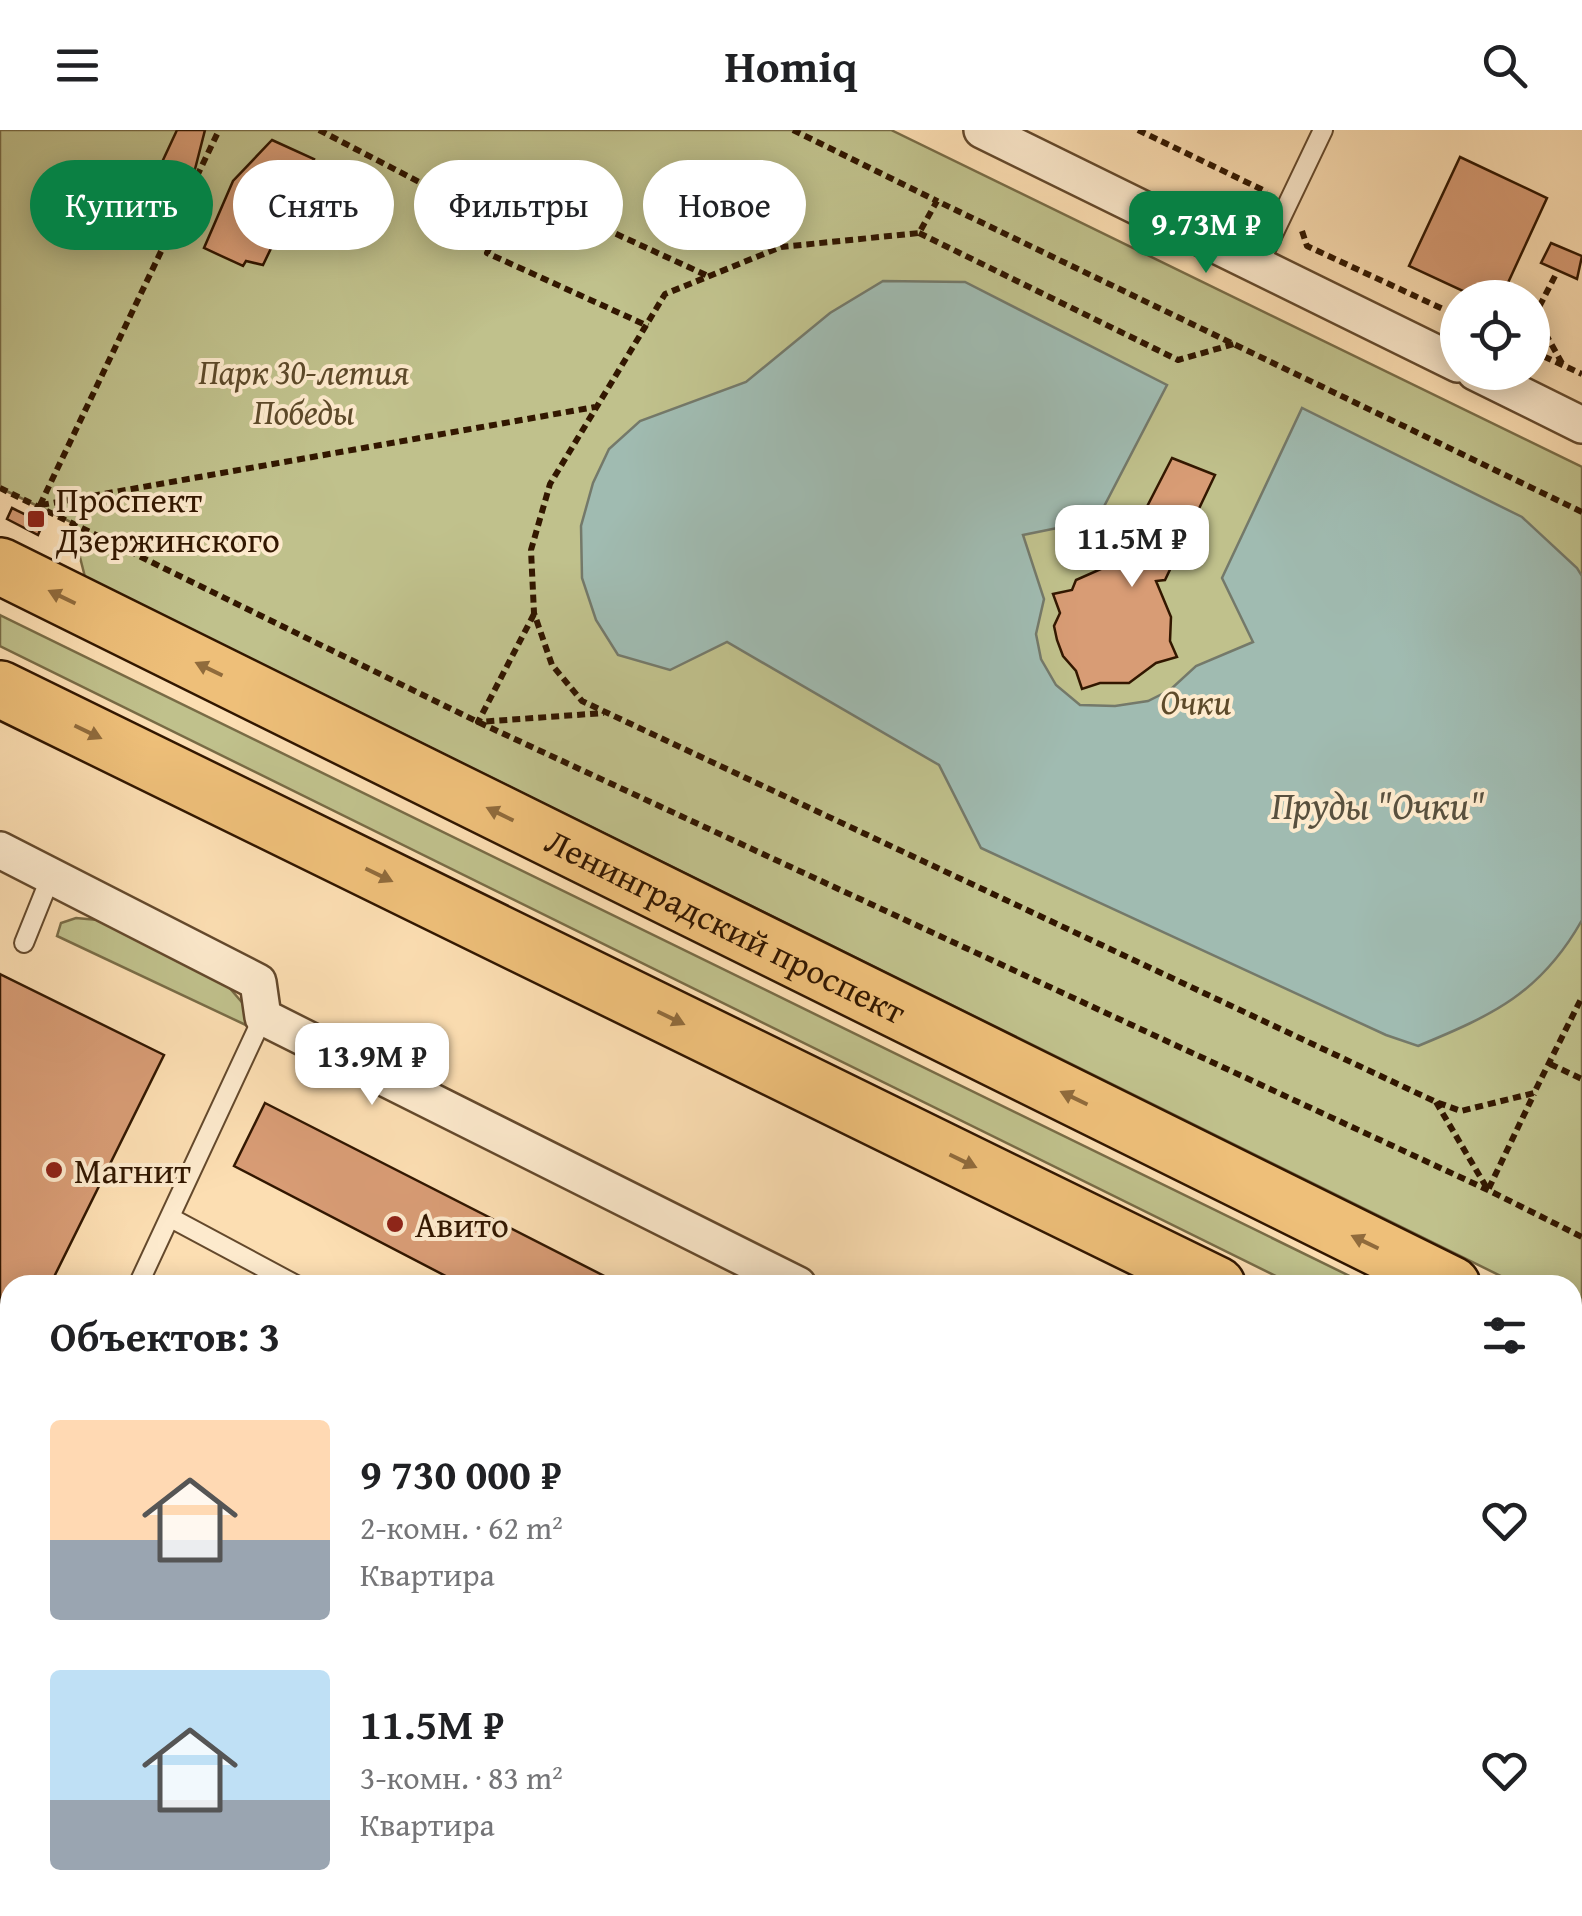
<!DOCTYPE html>
<html lang="ru">
<meta charset="utf-8">
<style>
:root{--surface:#fff;--page:#f6f6f6;--text:#202124;--muted:#757577;--accent:#0b8043}
body{margin:0;font-family:"Gentium Book Plus",serif;background:var(--page);color:var(--text);height:100vh;display:flex;flex-direction:column;font-size:38px;white-space:nowrap}
*{box-sizing:border-box;margin:0}
p{font-size:32px;color:var(--muted)}
.icon{flex:none;width:55px;height:55px;fill:none;stroke:currentColor;stroke-width:2;stroke-linecap:round;stroke-linejoin:round}
.map{position:relative;flex:1;overflow:hidden}
.panel{position:absolute;left:0px;top:1145px;width:1582px;height:642px;display:flex;flex-direction:column;background:var(--surface);border-radius:30px 30px 0 0;box-shadow:0 5px 25px #0003}
.panel>*{flex:none}
.top-card{position:absolute;left:30px;top:30px;width:1000px;height:90px;display:flex;gap:20px}
.fabs{position:absolute;left:1440px;top:150px;display:grid;gap:20px}
.fabs a{display:grid;place-items:center;width:110px;height:110px;border-radius:50%;background:var(--surface);box-shadow:0 5px 25px #0003;font-size:50px}
.price{position:absolute;translate:-50% -85px;padding:0 22px;border-radius:20px;background:#fff;color:#222;font-size:32px;line-height:65px;filter:drop-shadow(0 2px 5px #0008)}
.price::after{content:'';position:absolute;left:50%;top:60px;width:30px;height:22px;margin-left:-15px;background:inherit;clip-path:polygon(0 0,100% 0,50% 100%)}
.price.active{background:var(--accent);color:#fff}
ul{padding:0;list-style:none}
li{display:flex;align-items:center;gap:30px;height:250px;padding:0 50px}
li span{display:grid;place-items:center;flex:none;width:280px;height:200px;border-radius:10px;color:#555}
li>.icon{margin-inline-start:auto}
span .icon{width:120px;height:120px;fill:#fffc;stroke-width:1}
li b{font-size:42px}
h2{display:flex;justify-content:space-between;align-items:center;height:120px;padding:0 50px;font-size:42px}
.pill{padding:0 35px;border-radius:45px;background:var(--surface);box-shadow:0 5px 25px #0003;font-size:35px;line-height:90px}
.pill.active{background:var(--accent);color:#fff}
header{display:flex;justify-content:space-between;align-items:center;height:130px;padding:0 50px;background:var(--surface);font-size:45px;font-weight:700}
.map>svg:first-child{display:block}
</style>
<header><svg class="icon" aria-label="menu" viewBox="0 0 24 24"><path d="M4 6h16M4 12h16M4 18h16"/></svg>Homiq<svg class="icon" aria-label="search" viewBox="0 0 24 24"><circle cx="10" cy="10" r="6"/><path d="M15 15l6 6"/></svg></header>
<div class="map">
<svg width="1582" height="1786" viewBox="0 0 1582 1786">
<rect width="100%" height="100%" fill="#fcdeb2"/>
<filter id="stains"><feTurbulence type="fractalNoise" baseFrequency=".002" numOctaves="4"/><feColorMatrix values="0 0 0 0 .2 0 0 0 0 .09 0 0 0 0 .02 0 0 0 .5 -.17"/></filter>
<radialGradient id="worn" r=".72"><stop offset=".6" stop-color="#630" stop-opacity="0"/><stop offset="1" stop-color="#630" stop-opacity=".3"/></radialGradient>
<g fill="#c0c18c" stroke="#796c46" stroke-width="2.5">
<path d="M0 0H891L1582 337V1186L1573 1181 1572 1155H1519L85 447 71 392 0 358Z"/>
<path d="M0 485 1368 1155H1294L0 516Z"/>
<path d="M76 788 98 790 227 855 246 877 250 897 57 806 61 793Z"/>
</g>
<path fill="#a0bbb1" stroke="#74796a" stroke-width="2.5" d="M883 151 965 152 1167 255 1097 390 1023 405 1044 469 1036 504 1041 529 1056 555 1080 575 1115 576 1148 571 1170 560 1196 536 1253 512 1222 448 1302 278 1522 387 1577 438 1582 446V790C1541 863 1493 885 1418 916L1386 905 981 718 939 635 727 512 670 540 618 525 596 490 582 448 581 396 593 353 609 319 640 291 746 252 830 183Z"/>
<g fill="#d89c75" stroke="#321700" stroke-width="2.5">
<path d="M177 0H205L194 43 173 86 143 73Z"/>
<path d="M272 10 314 29 263 135 246 131 243 136 204 118 233 51Z"/>
<path d="M1460 27 1547 68 1501 168H1478L1409 136Z"/>
<path d="M1551 113 1582 126 1577 149 1541 133Z"/>
<path d="M1172 328 1215 345 1165 450 1156 451 1171 487 1170 511 1177 527 1156 533 1129 553H1100L1082 559 1076 541 1063 526 1057 510 1054 496 1060 483 1053 464 1072 460 1076 450 1119 431Z"/>
<path d="M12 378 43 393 38 405 7 389Z"/>
<path d="M0 844 164 925 50 1155H10V1191L0 1187Z"/>
<path d="M265 973 622 1155H463L234 1036Z"/>
<path d="M1572 1637 1582 1642V1723L1572 1718Z"/>
<path d="M102 1778H145L163 1786H98Z"/>
<path d="M619 1778H712L697 1780 694 1786H615Z"/>
<path d="M805 1778H866L884 1786H801Z"/>
</g>
<g fill="none" stroke-linecap="round" stroke-linejoin="round">
<defs>
<g id="lane">
<path d="M1258 136 1323 0"/>
<path d="M24 813 51 746"/>
<path d="M171 1088 296 1155"/>
<path d="M138 1155 263 887"/>
<path d="M0 1230 10 1235"/>
<path d="M0 1361 10 1340"/>
<path d="M0 1561 10 1566"/>
<path d="M0 1763 10 1747"/>
<path d="M1089 1778 1107 1786"/>
<path d="M1539 1778 1556 1786"/>
<path d="M552 1786 556 1778"/>
<path d="M956 1786 959 1778"/>
<path d="M1282 1786 1307 1778"/>
</g>
<g id="street">
<path d="M982 0 1458 234"/>
<path d="M1475 242 1582 295"/>
<path d="M0 720 258 852 263 887 798 1155"/>
<path d="M1572 1534 1582 1539"/>
</g>
<g id="primary">
<path id="s1" d="M0 436 1452 1155"/>
<path d="M0 559 1217 1155"/>
<path d="M1572 1215 1582 1219"/>
<path d="M1572 1329 1582 1334"/>
</g>
</defs>
<use href="#lane" stroke="#64492c" stroke-width="22"/>
<use href="#street" stroke="#64492c" stroke-width="40"/>
<use href="#primary" stroke="#321700" stroke-width="60"/>
<g stroke="#321700" stroke-width="6" stroke-dasharray="8 5" stroke-linecap="butt">
<path d="M319 0 500 94 518 59 708 146"/>
<path d="M793 0 937 71"/>
<path d="M1138 0 1267 62"/>
<path d="M500 94 487 123 648 196"/>
<path d="M1302 101 1307 116 1458 186"/>
<path d="M919 103 1178 230 1234 214"/>
<path d="M1555 146 1535 185 1563 235"/>
<path d="M1532 221 1582 244"/>
<path d="M0 358 478 592 1488 1060 1582 1107"/>
<path d="M40 375 219 0"/>
<path d="M41 375 595 277"/>
<path d="M1582 382 937 71 919 103 781 117 665 164 550 354 531 420 534 483 552 535 582 571 1436 972 1461 981 1534 963 1582 867"/>
<path d="M534 484 478 592 604 583"/>
<path d="M1550 934 1582 949"/>
<path d="M1436 972 1488 1060 1534 964"/>
</g>
<use href="#lane" stroke="#fdeacd" stroke-width="18"/>
<use href="#street" stroke="#fdeacd" stroke-width="35"/>
<use href="#primary" stroke="#eebf79" stroke-width="55"/>
</g>
<defs><path id="oneway-solid" d="M-6-.8H1V-3.2L6.5 0L1 3.2V.8H-6Z" transform="scale(2.5)"/></defs>
<g fill="#906b3c">
<use href="#oneway-solid" transform="translate(62 467) rotate(-154)"/>
<use href="#oneway-solid" transform="translate(209 539) rotate(-154)"/>
<use href="#oneway-solid" transform="translate(88 602) rotate(26)"/>
<use href="#oneway-solid" transform="translate(500 684) rotate(-154)"/>
<use href="#oneway-solid" transform="translate(379 745) rotate(26)"/>
<use href="#oneway-solid" transform="translate(671 888) rotate(26)"/>
<use href="#oneway-solid" transform="translate(1074 968) rotate(-154)"/>
<use href="#oneway-solid" transform="translate(963 1031) rotate(26)"/>
<use href="#oneway-solid" transform="translate(1365 1112) rotate(-154)"/>
</g>
<g fill="#8f2418" stroke="#fdeacd" stroke-width="4">
<rect x="26" y="379" width="20" height="20" rx="5"/>
<circle cx="54" cy="1040" r="10"/>
<circle cx="395" cy="1094" r="10"/>
</g>
<g text-anchor="middle" dominant-baseline="central" stroke-width="8" stroke-linejoin="round" paint-order="stroke">
<g font-size="35" font-style="italic" fill="#5d4a2a" stroke="#fdeacd">
<text x="304" y="241">Парк 30-летия<tspan x="304" dy="40">Победы</tspan></text>
<text x="1196" y="571">Очки</text>
</g>
<g font-size="35" fill="#321700" stroke="#fdeacd" text-anchor="start">
<text x="56" y="369">Проспект<tspan x="56" dy="40">Дзержинского</tspan></text>
<text x="74" y="1040">Магнит</text>
<text x="415" y="1094">Авито</text>
</g>
<g font-size="35" fill="#321700" stroke="#fdeacd">
<text stroke="none"><textPath href="#s1" startOffset="810">Ленинградский проспект</textPath></text>
</g>
<g font-size="38" font-style="italic" fill="#58503e" stroke="#fdeacd">
<text x="1378" y="675">Пруды "Очки"</text>
</g>
</g>
<rect width="100%" height="100%" filter="url(#stains)"/>
<rect width="100%" height="100%" fill="url(#worn)"/>
</svg>
<div class="fabs">
<a><svg class="icon" aria-label="locate" viewBox="0 0 24 24"><circle cx="12" cy="12" r="6"/><path d="M12 2v4M12 18v4M2 12h4M18 12h4"/></svg></a>
</div>
<b class="price active" style="left:1206px;top:146px">9.73M ₽</b>
<b class="price" style="left:1132px;top:460px">11.5M ₽</b>
<b class="price" style="left:372px;top:978px">13.9M ₽</b>
<div class="top-card">
<a class="pill active">Купить</a>
<a class="pill">Снять</a>
<a class="pill">Фильтры</a>
<a class="pill">Новое</a>
</div>
<section class="panel">
<h2>Объектов: 3<svg class="icon" aria-label="filters" viewBox="0 0 24 24"><path d="M4 7h16M4 17h16"/><circle cx="9" cy="7" r="2"/><circle cx="15" cy="17" r="2"/></svg></h2>
<ul>
<li><span style="background:linear-gradient(#ffd9b3 60%,#9aa5b1 0)"><svg class="icon" aria-label="home" viewBox="0 0 24 24"><path d="M3 11l9-7 9 7M6 9v11h12V9"/></svg></span><div><b>9 730 000 ₽</b><p>2-комн. · 62 m²</p><p>Квартира</p></div><svg class="icon" aria-label="heart" viewBox="0 0 24 24"><path d="M12 20l-8-8c-3-5 5-10 8-4 3-6 11-1 8 4z"/></svg></li>
<li><span style="background:linear-gradient(#bfe0f5 65%,#9aa5b1 0)"><svg class="icon" aria-label="home" viewBox="0 0 24 24"><path d="M3 11l9-7 9 7M6 9v11h12V9"/></svg></span><div><b>11.5M ₽</b><p>3-комн. · 83 m²</p><p>Квартира</p></div><svg class="icon" aria-label="heart" viewBox="0 0 24 24"><path d="M12 20l-8-8c-3-5 5-10 8-4 3-6 11-1 8 4z"/></svg></li>
</ul>
</section>
</div>
